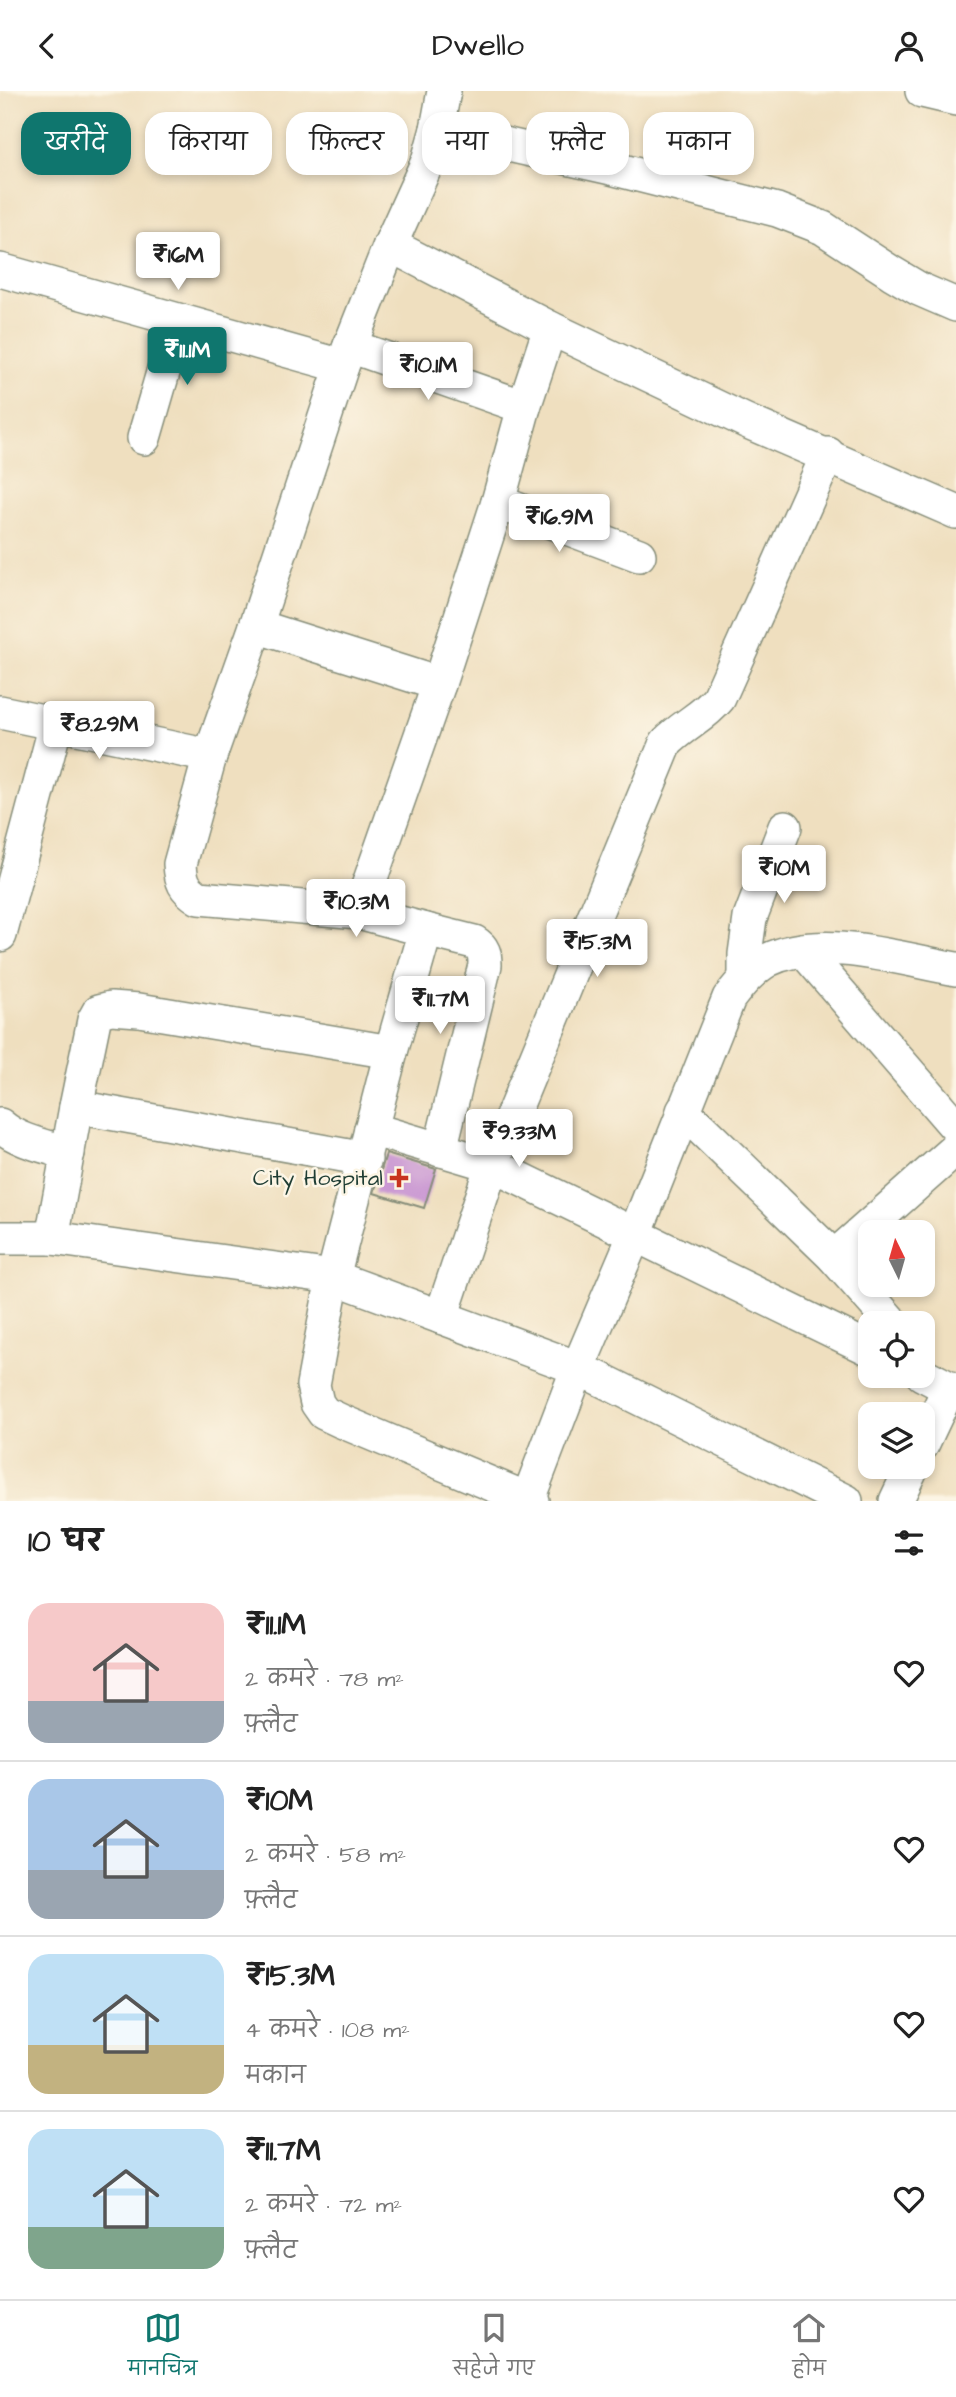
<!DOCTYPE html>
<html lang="hi">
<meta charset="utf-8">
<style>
:root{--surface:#fff;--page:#f6f6f6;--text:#222;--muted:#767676;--line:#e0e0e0;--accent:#0f766e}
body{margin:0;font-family:"Architects Daughter","Playpen Sans Deva",sans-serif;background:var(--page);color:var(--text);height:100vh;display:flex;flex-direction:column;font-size:26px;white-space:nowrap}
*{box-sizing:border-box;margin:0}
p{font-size:23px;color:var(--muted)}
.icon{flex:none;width:38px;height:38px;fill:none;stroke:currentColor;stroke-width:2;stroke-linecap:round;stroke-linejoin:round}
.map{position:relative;height:1410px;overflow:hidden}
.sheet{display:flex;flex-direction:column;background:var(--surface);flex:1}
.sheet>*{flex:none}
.top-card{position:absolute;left:21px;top:21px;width:915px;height:63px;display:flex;gap:14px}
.needle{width:46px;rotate:355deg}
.fabs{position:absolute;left:858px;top:1129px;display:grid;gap:14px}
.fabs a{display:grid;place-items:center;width:77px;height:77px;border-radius:14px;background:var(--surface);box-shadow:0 4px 10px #0003;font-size:35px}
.price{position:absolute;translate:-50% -60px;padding:0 16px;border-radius:7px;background:#fff;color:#222;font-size:23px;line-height:46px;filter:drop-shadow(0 2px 4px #0008)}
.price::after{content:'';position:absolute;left:50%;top:42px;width:21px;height:16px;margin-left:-10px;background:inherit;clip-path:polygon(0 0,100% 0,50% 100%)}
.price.on{background:var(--accent);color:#fff}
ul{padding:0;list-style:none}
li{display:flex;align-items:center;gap:21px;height:175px;padding:0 28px}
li+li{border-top:2px solid var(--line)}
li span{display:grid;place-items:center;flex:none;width:196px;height:140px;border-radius:21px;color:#555}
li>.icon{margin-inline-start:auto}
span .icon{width:84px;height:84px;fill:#fffc;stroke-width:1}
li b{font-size:30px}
h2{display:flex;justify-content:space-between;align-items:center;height:84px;padding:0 28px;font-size:30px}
.pill{padding:0 24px;border-radius:21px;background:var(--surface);box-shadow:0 4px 10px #0003;font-size:24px;line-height:63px}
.pill.on{background:var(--accent);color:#fff}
header{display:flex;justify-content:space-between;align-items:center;height:91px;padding:0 28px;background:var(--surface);font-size:32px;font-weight:600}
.menu{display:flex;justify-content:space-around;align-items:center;height:98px;border-top:2px solid var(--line);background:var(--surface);font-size:19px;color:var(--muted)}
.menu a{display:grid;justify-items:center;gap:4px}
.menu .on{color:var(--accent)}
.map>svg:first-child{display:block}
</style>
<header><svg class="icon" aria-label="back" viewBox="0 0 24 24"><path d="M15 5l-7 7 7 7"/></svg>Dwello<svg class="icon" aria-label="person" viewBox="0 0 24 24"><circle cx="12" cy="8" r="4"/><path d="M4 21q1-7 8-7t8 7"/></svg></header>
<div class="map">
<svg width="956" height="1410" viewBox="0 0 956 1410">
<rect width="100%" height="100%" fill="#fcf5e5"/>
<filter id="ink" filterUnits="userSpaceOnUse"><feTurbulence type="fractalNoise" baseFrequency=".0143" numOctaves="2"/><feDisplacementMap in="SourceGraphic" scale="14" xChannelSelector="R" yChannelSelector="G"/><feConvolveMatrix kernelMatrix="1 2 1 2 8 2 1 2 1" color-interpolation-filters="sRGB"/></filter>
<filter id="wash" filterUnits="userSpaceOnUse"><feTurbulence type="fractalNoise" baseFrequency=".00686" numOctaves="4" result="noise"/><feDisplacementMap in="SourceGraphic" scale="28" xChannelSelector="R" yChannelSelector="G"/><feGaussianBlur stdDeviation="1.57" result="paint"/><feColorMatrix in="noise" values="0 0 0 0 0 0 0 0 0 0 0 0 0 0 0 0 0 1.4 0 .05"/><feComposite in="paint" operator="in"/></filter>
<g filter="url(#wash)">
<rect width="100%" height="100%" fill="#efdfbf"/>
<g id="blocks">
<path fill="#c793d2" d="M386 1063 436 1078 424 1117 374 1102Z"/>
</g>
</g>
<g filter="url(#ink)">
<use href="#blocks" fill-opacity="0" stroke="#878e7a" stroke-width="2"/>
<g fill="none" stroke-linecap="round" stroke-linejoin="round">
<defs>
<g id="minor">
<path d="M922 0 956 8"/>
<path d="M437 38 611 77 777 119 823 137 892 182 919 198 956 214"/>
<path d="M390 154 428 70 437 38 444 0"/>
<path d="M0 179 342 275"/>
<path d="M350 255 524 316"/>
<path d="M144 347 178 230"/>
<path d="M828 363 719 607C703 627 683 634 666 652L492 1074 870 1258"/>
<path d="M498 411 639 464"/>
<path d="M256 535 439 593"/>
<path d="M0 621 210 665"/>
<path d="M359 821 439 593 498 411 524 316 550 237"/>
<path d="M426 839 474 851C484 857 485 863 485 874L440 1059"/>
<path d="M0 844 56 633"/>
<path d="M803 859 956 1036"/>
<path d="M745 886V863L750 827 785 736"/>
<path d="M76 1016 94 929 99 920 111 917 139 919 391 961"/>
<path d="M683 1020 834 1166 956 1058"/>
<path d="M0 1034C18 1050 45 1055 68 1062"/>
<path d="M371 1038 492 1074 441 1226"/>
<path d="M0 1147H52L333 1186 578 1277 846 1410"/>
<path d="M52 1147 76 1016 365 1068"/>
<path d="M834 1166 892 1232"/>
<path d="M922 1283 949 1297 922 1354"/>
<path d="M528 1408 578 1277 635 1143 729 907C740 893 752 878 768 869 822 843 900 868 956 878"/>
<path d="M532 1410 341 1330 324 1322 317 1312 313 1294 333 1186 391 961 426 839 359 821 199 807C184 798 181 790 180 773L210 665 256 535 342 275 390 154 550 237 746 330 956 421"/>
<path d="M896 1410 912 1376"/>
</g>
</defs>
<use href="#minor" stroke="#878e7a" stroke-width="36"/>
<use href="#minor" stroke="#fff" stroke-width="33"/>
</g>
</g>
<path fill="#c8321e" stroke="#fcf5e5" stroke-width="2.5" d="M395.5 1076.5h7v7h7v7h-7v7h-7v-7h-7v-7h7z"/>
<g text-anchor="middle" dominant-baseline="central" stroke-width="5" stroke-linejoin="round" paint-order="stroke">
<g font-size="23" fill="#1f3d34" stroke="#fcf5e5" text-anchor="end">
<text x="383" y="1087">City Hospital</text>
</g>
</g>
</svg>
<div class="fabs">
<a><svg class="needle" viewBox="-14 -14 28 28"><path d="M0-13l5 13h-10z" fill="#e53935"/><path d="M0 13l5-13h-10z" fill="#767676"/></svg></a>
<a><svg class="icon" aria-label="locate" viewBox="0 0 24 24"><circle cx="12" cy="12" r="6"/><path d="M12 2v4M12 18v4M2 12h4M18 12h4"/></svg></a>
<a><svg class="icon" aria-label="layers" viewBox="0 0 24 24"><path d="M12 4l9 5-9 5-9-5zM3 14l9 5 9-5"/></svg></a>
</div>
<b class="price" style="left:178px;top:201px">₹16M</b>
<b class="price on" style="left:187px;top:296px">₹11.1M</b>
<b class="price" style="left:428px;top:311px">₹10.1M</b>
<b class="price" style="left:559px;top:463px">₹16.9M</b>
<b class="price" style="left:99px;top:670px">₹8.29M</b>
<b class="price" style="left:784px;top:814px">₹10M</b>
<b class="price" style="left:356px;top:848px">₹10.3M</b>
<b class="price" style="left:597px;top:888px">₹15.3M</b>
<b class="price" style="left:440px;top:945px">₹11.7M</b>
<b class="price" style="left:519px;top:1078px">₹9.33M</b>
<div class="top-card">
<a class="pill on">खरीदें</a>
<a class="pill">किराया</a>
<a class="pill">फ़िल्टर</a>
<a class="pill">नया</a>
<a class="pill">फ़्लैट</a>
<a class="pill">मकान</a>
</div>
</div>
<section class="sheet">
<h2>10 घर<svg class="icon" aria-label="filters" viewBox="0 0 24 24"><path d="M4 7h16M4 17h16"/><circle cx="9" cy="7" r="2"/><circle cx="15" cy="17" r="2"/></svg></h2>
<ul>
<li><span style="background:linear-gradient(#f6c9c9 70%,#9aa5b1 0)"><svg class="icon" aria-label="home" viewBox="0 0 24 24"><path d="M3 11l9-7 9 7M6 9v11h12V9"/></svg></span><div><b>₹11.1M</b><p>2 कमरे · 78 m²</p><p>फ़्लैट</p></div><svg class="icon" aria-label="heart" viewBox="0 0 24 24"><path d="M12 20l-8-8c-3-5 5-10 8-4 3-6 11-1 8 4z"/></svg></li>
<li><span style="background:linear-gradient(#a9c7e8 65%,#9aa5b1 0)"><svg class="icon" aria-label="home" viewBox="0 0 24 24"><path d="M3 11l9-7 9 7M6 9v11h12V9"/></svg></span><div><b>₹10M</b><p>2 कमरे · 58 m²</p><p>फ़्लैट</p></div><svg class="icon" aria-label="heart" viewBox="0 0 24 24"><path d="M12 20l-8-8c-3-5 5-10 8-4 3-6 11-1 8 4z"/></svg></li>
<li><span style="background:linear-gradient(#bfe0f5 65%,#c2b280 0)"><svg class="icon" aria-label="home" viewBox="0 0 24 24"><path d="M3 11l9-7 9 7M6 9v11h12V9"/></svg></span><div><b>₹15.3M</b><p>4 कमरे · 108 m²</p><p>मकान</p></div><svg class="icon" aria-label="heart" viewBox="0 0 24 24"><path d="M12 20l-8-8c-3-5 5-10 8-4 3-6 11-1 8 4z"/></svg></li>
<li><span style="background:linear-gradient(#bfe0f5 70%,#7fa58c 0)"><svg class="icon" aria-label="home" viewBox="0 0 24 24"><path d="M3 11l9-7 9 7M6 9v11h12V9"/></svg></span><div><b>₹11.7M</b><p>2 कमरे · 72 m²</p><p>फ़्लैट</p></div><svg class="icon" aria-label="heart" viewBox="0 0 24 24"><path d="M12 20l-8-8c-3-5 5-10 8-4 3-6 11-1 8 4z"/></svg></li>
</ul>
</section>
<nav class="menu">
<a class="on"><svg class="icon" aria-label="map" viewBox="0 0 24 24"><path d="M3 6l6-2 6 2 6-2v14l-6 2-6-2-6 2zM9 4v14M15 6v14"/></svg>मानचित्र</a>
<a><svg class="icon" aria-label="saved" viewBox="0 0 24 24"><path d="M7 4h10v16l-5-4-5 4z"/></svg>सहेजे गए</a>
<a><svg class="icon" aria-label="home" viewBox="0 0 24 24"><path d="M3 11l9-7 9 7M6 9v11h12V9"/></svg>होम</a>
</nav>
